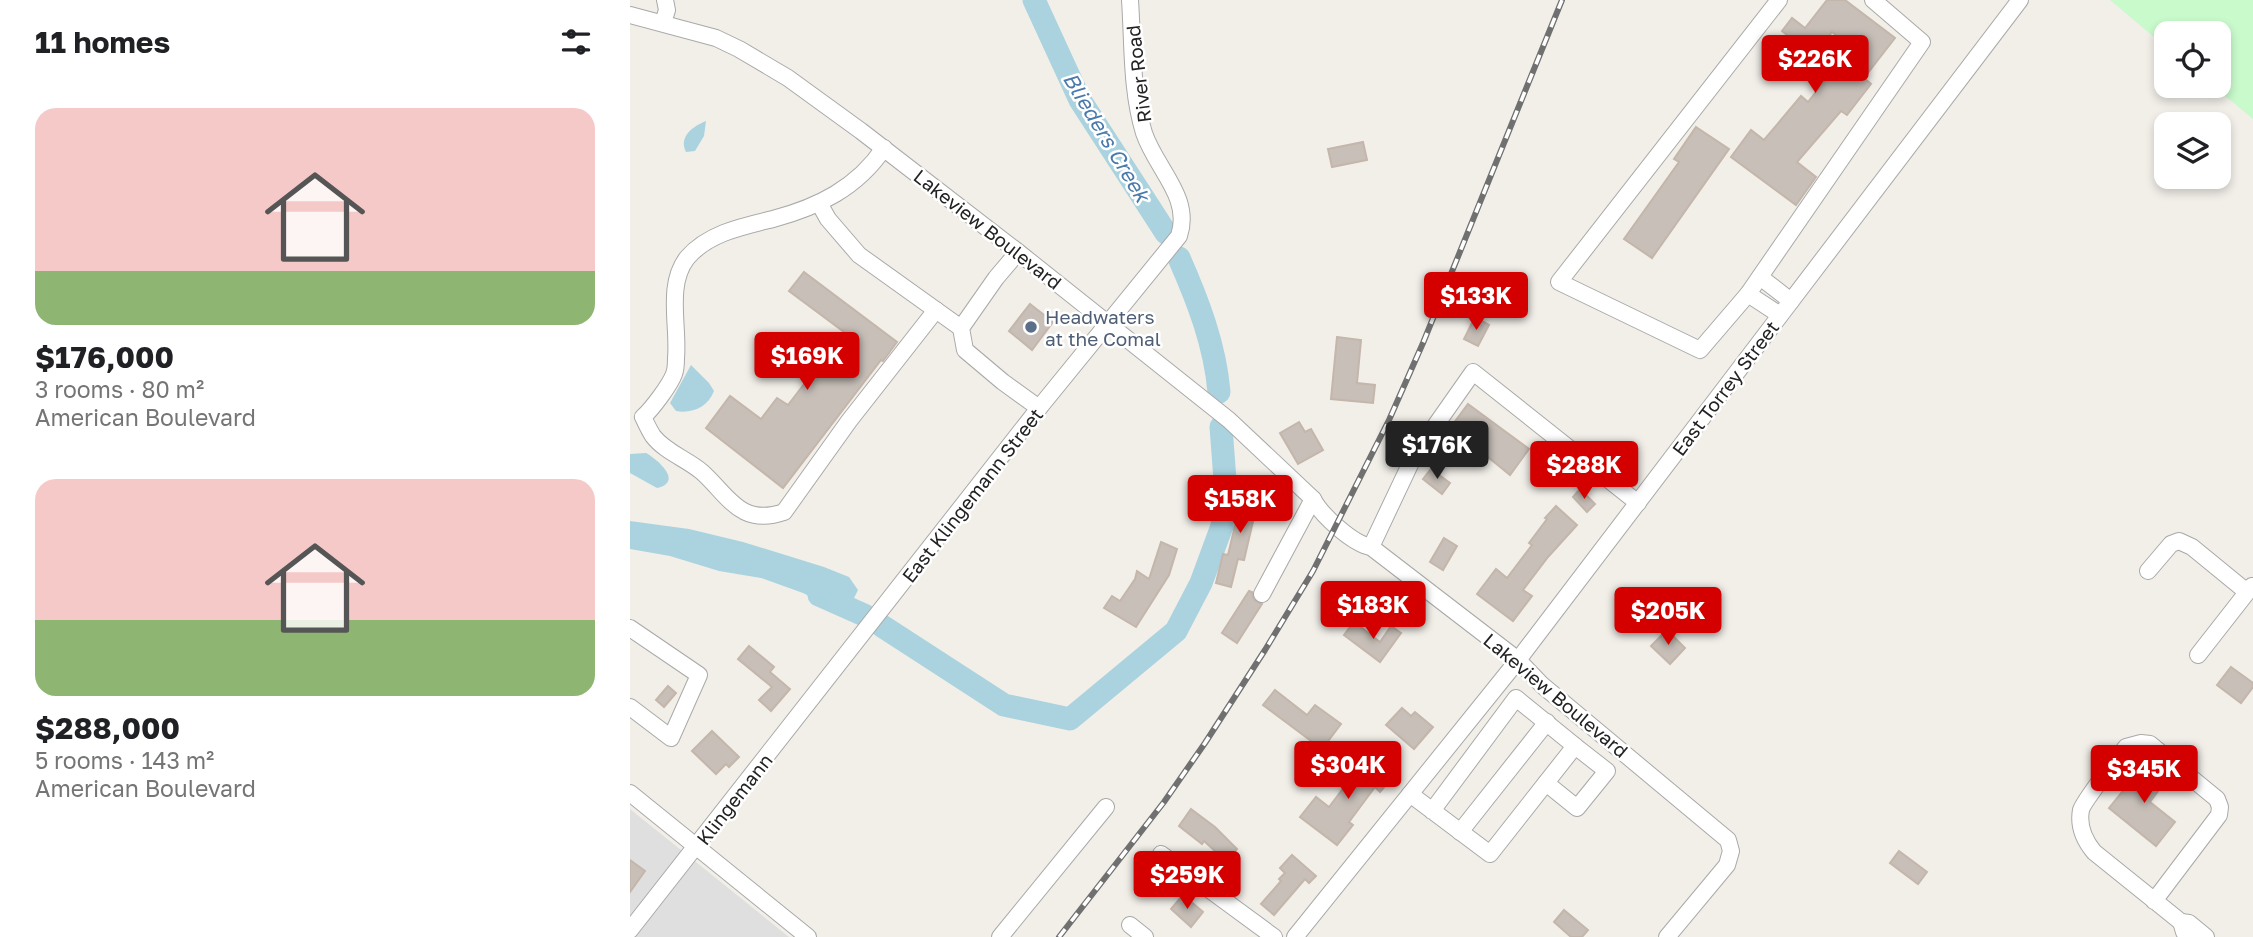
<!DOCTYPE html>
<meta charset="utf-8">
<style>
:root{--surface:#fff;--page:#f6f6f6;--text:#202124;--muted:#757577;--accent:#d40000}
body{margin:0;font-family:"Golos Text",sans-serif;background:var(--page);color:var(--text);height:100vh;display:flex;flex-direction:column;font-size:26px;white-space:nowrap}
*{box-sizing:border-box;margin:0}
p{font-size:23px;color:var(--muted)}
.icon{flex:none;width:38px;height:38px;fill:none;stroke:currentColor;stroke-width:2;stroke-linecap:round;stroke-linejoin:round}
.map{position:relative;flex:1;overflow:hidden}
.sheet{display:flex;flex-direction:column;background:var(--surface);width:630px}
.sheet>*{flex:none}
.tools{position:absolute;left:1524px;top:21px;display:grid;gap:14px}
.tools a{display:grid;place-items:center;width:77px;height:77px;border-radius:14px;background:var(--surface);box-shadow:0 4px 10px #0003;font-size:35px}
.price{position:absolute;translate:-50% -60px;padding:0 16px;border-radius:7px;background:var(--accent);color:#fff;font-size:23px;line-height:46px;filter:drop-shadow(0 2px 4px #0008)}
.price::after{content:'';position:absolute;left:50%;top:42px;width:21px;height:16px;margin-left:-10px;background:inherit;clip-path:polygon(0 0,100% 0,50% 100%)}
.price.on{background:#222;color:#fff}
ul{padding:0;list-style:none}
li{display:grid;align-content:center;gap:14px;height:371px;padding:0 35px}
li span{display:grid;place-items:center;height:217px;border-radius:21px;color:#555}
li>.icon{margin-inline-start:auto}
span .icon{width:126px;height:126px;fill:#fffc;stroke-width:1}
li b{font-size:30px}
h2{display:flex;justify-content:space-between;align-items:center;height:84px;padding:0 35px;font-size:30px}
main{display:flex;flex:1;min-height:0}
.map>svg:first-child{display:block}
</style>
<main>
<section class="sheet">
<h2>11 homes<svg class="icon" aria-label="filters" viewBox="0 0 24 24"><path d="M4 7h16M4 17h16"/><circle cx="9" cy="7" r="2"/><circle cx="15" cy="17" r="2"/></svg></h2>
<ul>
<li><span style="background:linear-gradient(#f6c9c9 75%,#8fb573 0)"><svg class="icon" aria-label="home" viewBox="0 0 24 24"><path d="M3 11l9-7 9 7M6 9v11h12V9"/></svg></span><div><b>$176,000</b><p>3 rooms · 80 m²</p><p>American Boulevard</p></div></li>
<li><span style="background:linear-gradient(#f6c9c9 65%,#8fb573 0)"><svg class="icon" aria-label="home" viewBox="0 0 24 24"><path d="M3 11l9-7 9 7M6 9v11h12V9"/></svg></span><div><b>$288,000</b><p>5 rooms · 143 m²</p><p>American Boulevard</p></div></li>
</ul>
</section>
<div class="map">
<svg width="1623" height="937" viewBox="0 0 1623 937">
<rect width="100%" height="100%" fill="#f2efe9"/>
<path fill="#e0dfdf" d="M0 809 159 937H0Z"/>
<path fill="#c8facc" d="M1480 0H1623V119L1583 86H1589V33H1536V47Z"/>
<g fill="#aad3df">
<path d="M76 121 74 136 65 151 56 152C48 137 63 126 76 121Z"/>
<path d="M61 365 79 383 84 391C78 407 62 414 46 411L40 403Z"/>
<path d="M16 453C27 459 54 482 27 488L0 473V454Z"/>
<path d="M0 521 59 529 113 542 194 567 219 577 228 590 223 600 210 612 173 593 131 578 89 571 40 556 0 549Z"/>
</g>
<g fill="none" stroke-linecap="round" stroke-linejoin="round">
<g stroke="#aad3df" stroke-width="23">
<path d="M404 0 450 100 536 233"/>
<path d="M549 258C568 301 585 345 589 392"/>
<path d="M189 595 234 615"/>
<path d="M252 626 374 705 440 719 546 631 571 583 592 526 595 480 591 427"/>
</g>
</g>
<g fill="#c7bfb8" stroke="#c4b6ab" stroke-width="2">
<path d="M1197 0H1215L1265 38 1234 78 1241 84 1217 115 1211 111 1167 162 1186 177 1166 205 1101 157 1121 130 1134 140 1171 96 1178 102 1221 47 1202 32 1171 74 1147 56 1161 38 1152 31 1162 18 1175 28Z"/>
<path d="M1066 127 1099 149 1022 258 994 239 1049 162 1044 159Z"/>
<path d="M733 142 737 160 702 167 698 149Z"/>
<path d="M174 272 267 342 253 361 251 360 153 488 76 428 100 396 131 419 147 398 158 405 214 332 159 291Z"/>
<path d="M400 304 423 322 402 350 379 331Z"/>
<path d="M845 317 859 325 848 346 834 339Z"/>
<path d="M707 337 731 340 727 383 745 385 743 403 701 399Z"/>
<path d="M838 404 899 449 880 475 847 448 850 444 823 424Z"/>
<path d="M669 422 675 432 681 429 693 450 668 464 650 433Z"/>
<path d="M801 469 820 483 812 494 793 479Z"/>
<path d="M615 483 631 487 614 560 608 559 601 587 586 583 593 554 598 555Z"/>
<path d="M950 489 965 504 957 512 943 497Z"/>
<path d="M926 506 947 525 918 557 893 590 902 596 883 621 847 594 866 569 877 578 902 545 899 543 917 519 915 518Z"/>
<path d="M814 538 827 546 813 570 800 562Z"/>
<path d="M531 542 547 549 539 575 506 627 474 608 482 596 490 601 505 579 507 571 519 579Z"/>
<path d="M619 591 622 592 624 600 632 604 607 643 592 633Z"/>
<path d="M724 622 750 642 761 626 771 633 750 662 714 635Z"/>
<path d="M1037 630 1055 648 1040 664 1021 646Z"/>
<path d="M119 646 144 667 140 672 160 689 141 711 129 700 142 687 108 659Z"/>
<path d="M1601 667 1623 683V687L1611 703 1587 685Z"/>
<path d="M38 686 46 693 34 707 26 700Z"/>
<path d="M645 690 677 715 685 705 711 724 692 749 633 705Z"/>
<path d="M772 708 781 716 785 712 803 727 784 749 756 725Z"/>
<path d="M82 731 109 757 99 767 96 764 86 774 62 751Z"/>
<path d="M747 756 766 773 750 792 745 787 719 822 723 825 707 845 670 817 686 797 699 807 734 761 739 766Z"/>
<path d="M1517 761 1538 778 1520 802 1545 822 1526 846 1479 808Z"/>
<path d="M561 809 585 827 607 849 596 861 574 841 572 844 549 826Z"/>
<path d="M1269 851 1297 872 1288 884 1260 863Z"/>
<path d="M662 855 686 876 679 883 675 879 644 915 631 904 651 881 649 879 655 873 650 868Z"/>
<path d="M0 860 15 871 0 892Z"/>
<path d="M553 895 573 912 561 927 541 909Z"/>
<path d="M934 910 958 930 952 937H941L924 922Z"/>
</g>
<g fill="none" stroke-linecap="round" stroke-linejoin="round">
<defs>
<g id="minor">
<path d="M1149 0 929 282 1070 350 1118 294 1292 42 1243 0"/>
<path d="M0 15 86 38 109 49 158 78 231 131 388 252 599 420 683 499C691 515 723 544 741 547L888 660 912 685 1098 840 1101 851 1097 865 1037 937"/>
<path d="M33 23 37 10 35 0"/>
<path d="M254 148C227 188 188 207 143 219 114 226 78 233 57 258 36 285 49 327 46 358 46 363 46 369 44 374 40 385 22 409 13 417 16 423 19 430 23 436 35 452 57 459 72 472 98 495 110 527 154 512L219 421 306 310"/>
<path d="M189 203 198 219 229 255 331 328"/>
<path d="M388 252 366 278 331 328 335 350 373 382 409 408"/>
<path d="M1130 277 1161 301"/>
<path d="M1118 294 1150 315"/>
<path d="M741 547 784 456 843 372 1008 503"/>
<path d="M1518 571 1541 544 1549 541 1562 547 1617 592"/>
<path d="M632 594 683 499"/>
<path d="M0 628 69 675 41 738 0 707"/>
<path d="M1568 655 1622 586"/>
<path d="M916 783 947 808 977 771 945 746"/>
<path d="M0 793 178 937"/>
<path d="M780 794 860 854 945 746 886 698 802 811"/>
<path d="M830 832 917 722"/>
<path d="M531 854 644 937"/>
<path d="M1524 901 1589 815 1590 807 1587 799 1520 744 1511 743 1496 747C1488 757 1453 802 1451 810 1448 826 1454 840 1464 852L1551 922"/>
<path d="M500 925 515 937"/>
<path d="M0 930 409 408 549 236C562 197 526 169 514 133 501 91 503 44 500 0"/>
<path d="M370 937 476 807"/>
<path d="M665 937 888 660 1390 0"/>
<path d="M1560 937 1554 932 1551 922 1559 923 1576 937"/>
</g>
</defs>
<use href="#minor" stroke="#a9a9a9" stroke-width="18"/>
<use href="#minor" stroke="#fff" stroke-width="16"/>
<defs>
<path id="rail" d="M429 937 534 802 575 743 635 650 683 571 759 420 793 343 932 0"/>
</defs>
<use href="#rail" stroke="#707070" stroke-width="6"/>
<use href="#rail" stroke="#fff" stroke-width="3.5" stroke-dasharray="10" stroke-linecap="butt"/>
</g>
<circle fill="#5c6f8a" stroke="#fff" stroke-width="2.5" cx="401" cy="327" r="7"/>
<g text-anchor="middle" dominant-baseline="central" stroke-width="5" stroke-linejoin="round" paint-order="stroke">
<g font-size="19" fill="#222" stroke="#fff">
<text transform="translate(508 74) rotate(-97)">River Road</text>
<text transform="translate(358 229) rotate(38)">Lakeview Boulevard</text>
<text transform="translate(1095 388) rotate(-53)">East Torrey Street</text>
<text transform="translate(342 495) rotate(-52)">East Klingemann Street</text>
<text transform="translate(926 695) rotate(40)">Lakeview Boulevard</text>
<text transform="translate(104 799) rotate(-52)">Klingemann</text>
</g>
<g font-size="19" fill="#4e5e75" stroke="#fff" text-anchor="start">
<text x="415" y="316">Headwaters<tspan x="415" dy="22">at the Comal</tspan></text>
</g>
<g font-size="21" font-style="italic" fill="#4a7aab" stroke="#fff">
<text transform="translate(477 137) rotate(59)">Blieders Creek</text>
</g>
</g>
</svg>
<div class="tools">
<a><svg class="icon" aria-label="locate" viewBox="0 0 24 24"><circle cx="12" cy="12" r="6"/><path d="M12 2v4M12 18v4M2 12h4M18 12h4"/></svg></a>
<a><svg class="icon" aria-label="layers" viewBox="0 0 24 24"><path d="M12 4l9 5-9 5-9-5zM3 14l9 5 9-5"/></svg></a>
</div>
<b class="price" style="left:1185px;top:95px">$226K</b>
<b class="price" style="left:846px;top:332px">$133K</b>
<b class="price" style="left:177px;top:392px">$169K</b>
<b class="price on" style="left:807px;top:481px">$176K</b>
<b class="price" style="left:954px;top:501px">$288K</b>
<b class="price" style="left:610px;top:535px">$158K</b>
<b class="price" style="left:743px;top:641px">$183K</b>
<b class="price" style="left:1038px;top:647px">$205K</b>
<b class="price" style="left:718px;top:801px">$304K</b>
<b class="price" style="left:1514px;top:805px">$345K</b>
<b class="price" style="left:557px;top:911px">$259K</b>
</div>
</main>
